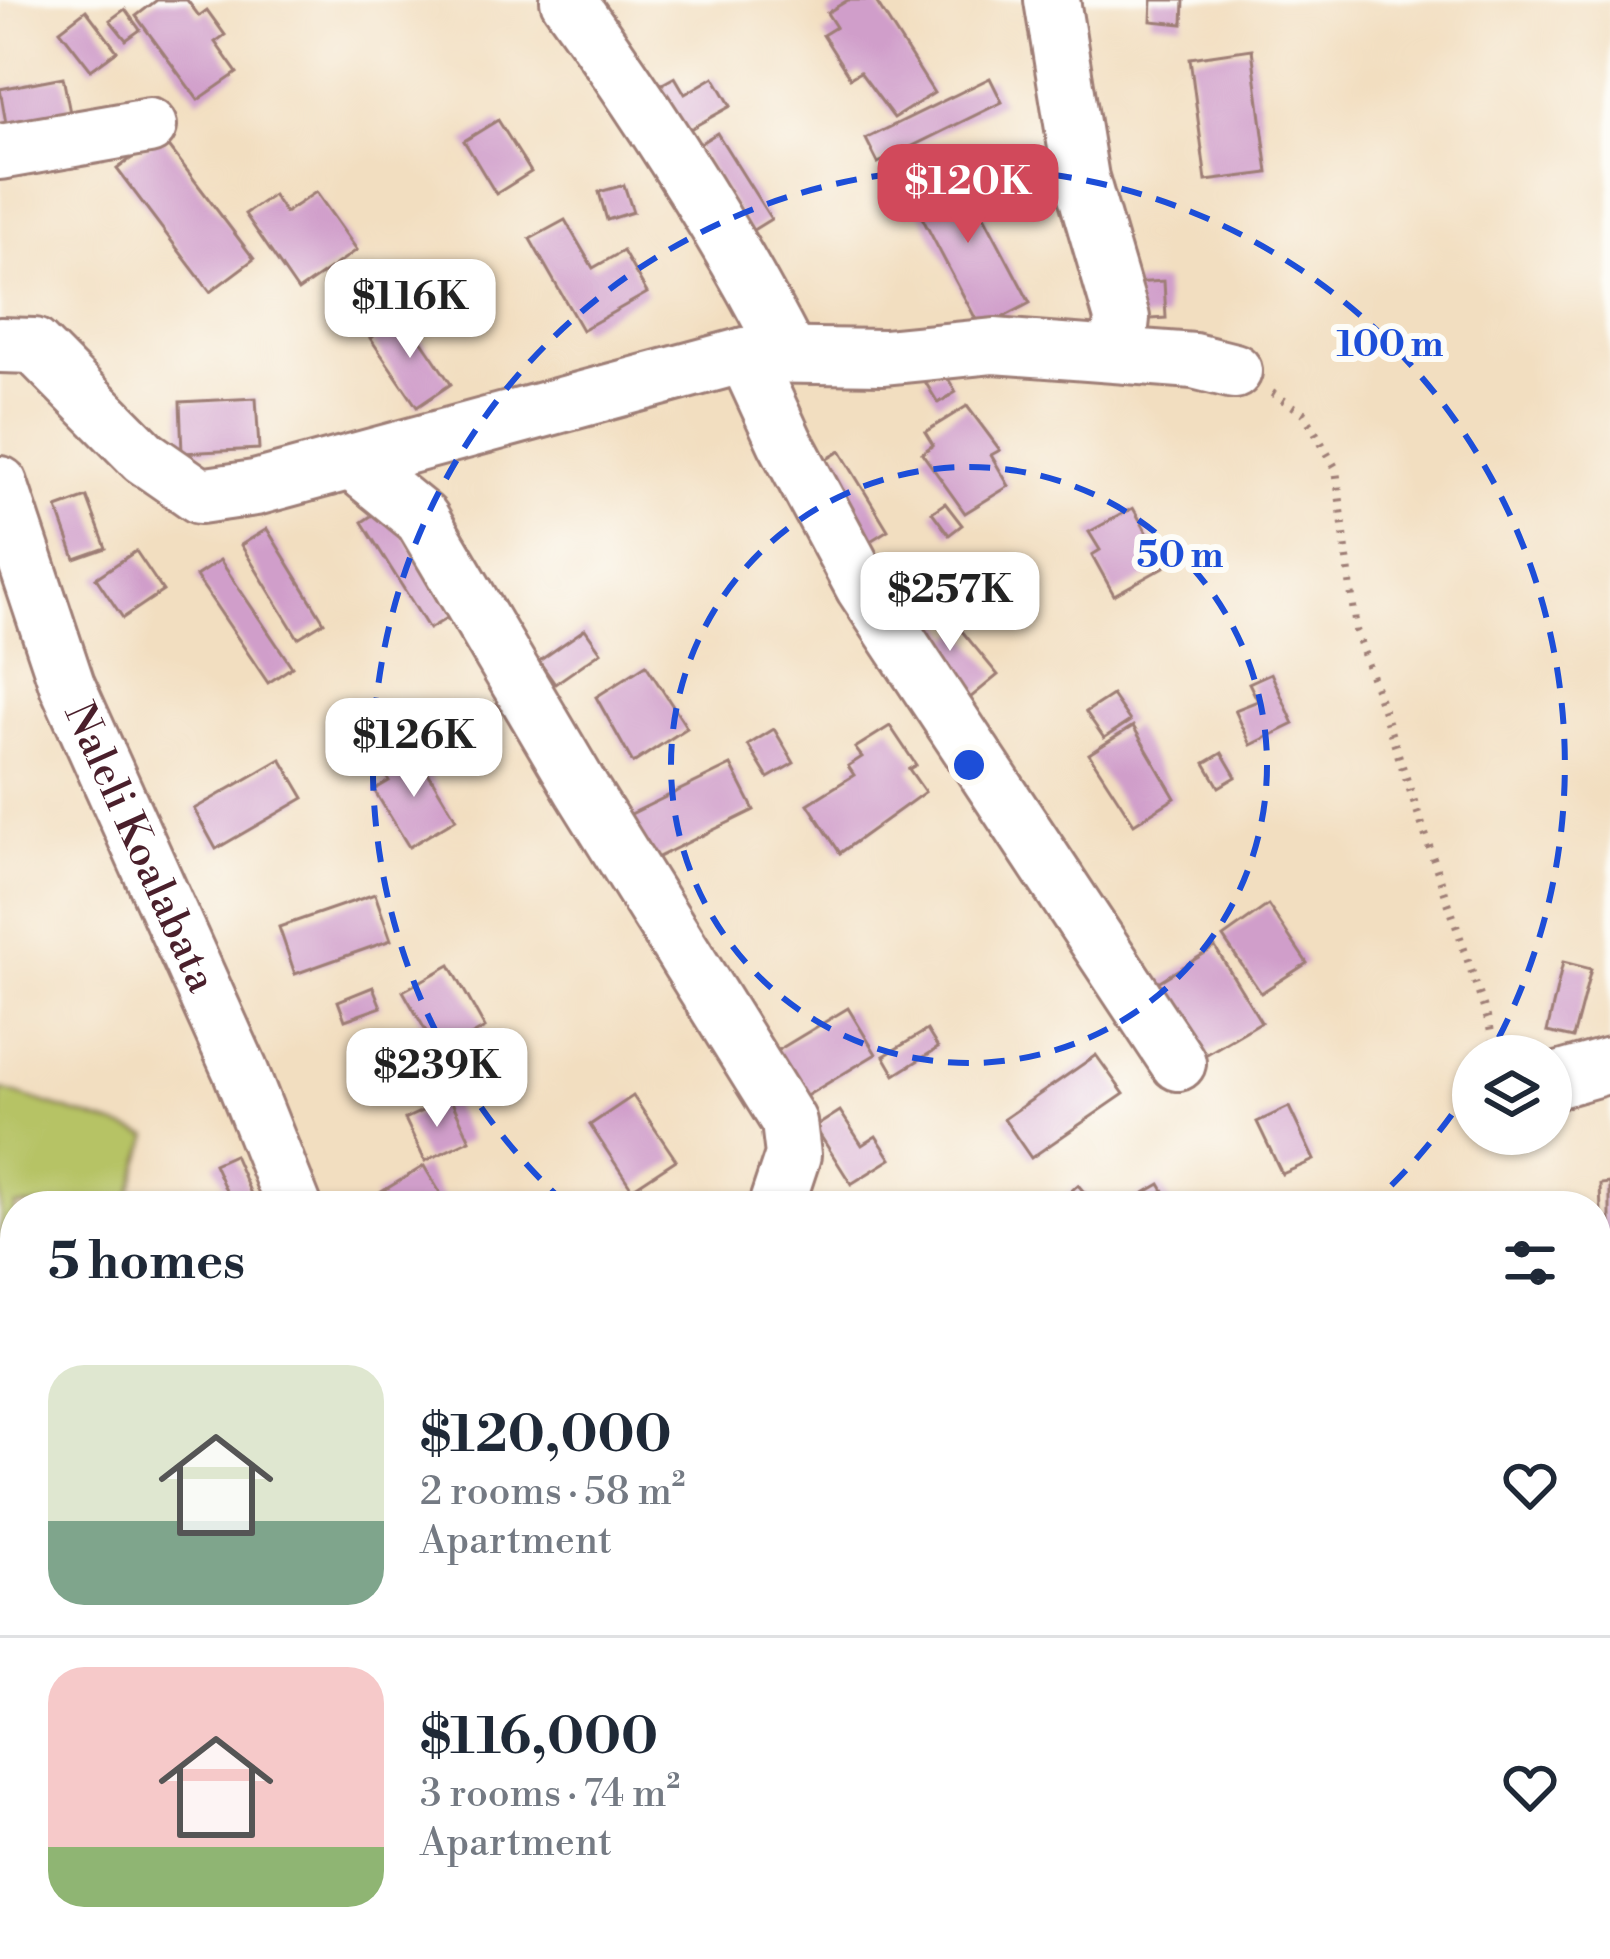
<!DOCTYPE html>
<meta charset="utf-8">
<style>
:root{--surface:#fff;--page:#f6f6f7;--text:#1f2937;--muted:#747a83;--line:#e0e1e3;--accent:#d1495b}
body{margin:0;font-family:"Libre Bodoni",serif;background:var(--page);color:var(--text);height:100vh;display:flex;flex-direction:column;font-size:45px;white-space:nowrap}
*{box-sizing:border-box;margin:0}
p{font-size:39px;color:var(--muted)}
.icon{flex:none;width:66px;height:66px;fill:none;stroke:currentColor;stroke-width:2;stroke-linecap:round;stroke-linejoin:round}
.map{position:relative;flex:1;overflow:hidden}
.sheet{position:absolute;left:0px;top:1191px;width:1611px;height:768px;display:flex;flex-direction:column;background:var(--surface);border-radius:48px 48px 0 0;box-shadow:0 3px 9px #0004}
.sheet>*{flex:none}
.tools{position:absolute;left:1452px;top:1035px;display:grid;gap:24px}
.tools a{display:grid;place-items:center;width:120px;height:120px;border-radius:50%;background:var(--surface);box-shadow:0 3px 9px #0004;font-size:60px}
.price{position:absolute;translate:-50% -102px;padding:0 27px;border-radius:24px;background:#fff;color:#222;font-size:39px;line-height:78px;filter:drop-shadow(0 3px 6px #0008)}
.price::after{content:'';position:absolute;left:50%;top:72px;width:36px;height:27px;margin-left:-18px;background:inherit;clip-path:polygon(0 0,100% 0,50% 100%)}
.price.active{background:var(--accent);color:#fff}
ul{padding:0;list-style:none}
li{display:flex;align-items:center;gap:36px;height:300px;padding:0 48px}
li+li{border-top:3px solid var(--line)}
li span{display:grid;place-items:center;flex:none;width:336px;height:240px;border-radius:36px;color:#555}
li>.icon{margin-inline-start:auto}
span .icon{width:144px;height:144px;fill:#fffc;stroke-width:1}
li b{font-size:51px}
h2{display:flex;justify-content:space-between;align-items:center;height:144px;padding:0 48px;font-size:51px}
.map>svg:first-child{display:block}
</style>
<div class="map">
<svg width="1610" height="1959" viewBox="0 0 1610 1959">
<rect width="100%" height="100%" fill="#fdfcf7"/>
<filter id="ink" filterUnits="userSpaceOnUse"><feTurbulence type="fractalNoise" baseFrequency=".00833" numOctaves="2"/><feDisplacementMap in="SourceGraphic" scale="24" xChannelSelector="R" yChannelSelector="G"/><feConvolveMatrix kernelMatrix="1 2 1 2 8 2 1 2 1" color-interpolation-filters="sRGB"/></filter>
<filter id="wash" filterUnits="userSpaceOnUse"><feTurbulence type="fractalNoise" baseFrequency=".004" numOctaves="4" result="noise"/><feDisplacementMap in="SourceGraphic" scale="48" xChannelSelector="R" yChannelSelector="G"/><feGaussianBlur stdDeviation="2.7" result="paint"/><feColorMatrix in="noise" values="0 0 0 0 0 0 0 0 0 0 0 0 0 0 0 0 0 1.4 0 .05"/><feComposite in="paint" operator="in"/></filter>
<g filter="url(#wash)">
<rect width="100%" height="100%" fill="#f2dec0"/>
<g fill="#b6c365" stroke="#807148" stroke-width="3">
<path d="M0 1089 149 1136 126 1206H15V1551L0 1598Z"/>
<path d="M1596 1618 1610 1631V1874L1596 1861Z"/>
</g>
<g id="blocks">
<g fill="#d09eca">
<path d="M157 0H187L199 16 207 10 225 35 215 42 237 73 198 100 136 16Z"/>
<path d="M848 0H875L934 93 894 118 860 72 850 78 823 35 836 27 827 13Z"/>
<path d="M1152 0H1184L1183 24 1151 21Z"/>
<path d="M125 9 140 30 126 40 110 20Z"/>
<path d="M86 10 117 51 91 70 60 30Z"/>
<path d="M1252 49 1268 173 1206 181 1190 58Z"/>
<path d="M63 77 72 123 8 135 0 89Z"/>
<path d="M675 77 685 94 714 77 731 106 681 134 655 88Z"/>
<path d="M990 78 1002 102 878 163 866 139Z"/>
<path d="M498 120 531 172 496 194 464 141Z"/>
<path d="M717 133 771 219 750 232 696 146Z"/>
<path d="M161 136 254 259 210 292 117 169Z"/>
<path d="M956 163 1030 303 981 329 907 189Z"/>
<path d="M624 185 633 212 607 220 599 192Z"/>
<path d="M316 192 357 250 298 291 245 214 273 195 285 213Z"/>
<path d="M565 220 593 268 623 251 647 293 582 330 530 239Z"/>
<path d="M1164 281 1166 318 1136 320 1133 283Z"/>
<path d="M404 315 451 384 417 407 370 338Z"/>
<path d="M942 369 956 392 938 403 924 380Z"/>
<path d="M256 398 259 449 182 453 180 402Z"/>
<path d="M967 406 1000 450 991 455 1009 486 965 513 922 453 933 445 925 432Z"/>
<path d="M840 451 888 530 864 545 816 466Z"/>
<path d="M87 497 106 548 75 559 57 508Z"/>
<path d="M945 503 962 525 949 535 932 512Z"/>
<path d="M386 506 454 614 429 629 362 522Z"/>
<path d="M1133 508 1166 566 1114 595 1092 555 1100 550 1089 532Z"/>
<path d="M267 529 324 622 298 638 241 545Z"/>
<path d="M136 551 163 591 123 618 96 578Z"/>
<path d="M220 560 292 667 268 683 196 576Z"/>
<path d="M927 605 953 637 961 630 998 675 964 703 900 626Z"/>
<path d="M585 629 601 652 555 684 539 661Z"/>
<path d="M646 665 687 728 633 763 596 697Z"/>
<path d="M1271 673 1294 724 1251 745 1235 710 1258 701 1249 683Z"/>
<path d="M1112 695 1130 721 1104 738 1086 712Z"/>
<path d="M890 726 916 765 909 769 925 792 840 853 808 804 854 775 848 766 862 757 855 748Z"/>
<path d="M1133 726 1175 798 1134 824 1089 754Z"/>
<path d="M774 729 794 763 768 778 748 745Z"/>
<path d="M415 751 456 819 409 847 374 790 389 781 383 771Z"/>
<path d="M1222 753 1236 777 1219 787 1205 763Z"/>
<path d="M281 759 304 798 216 849 194 809Z"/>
<path d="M731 765 754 810 648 862 625 817Z"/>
<path d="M375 894 391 940 295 974 279 927Z"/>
<path d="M1268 905 1307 963 1261 993 1223 937Z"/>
<path d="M1215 947 1261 1022 1195 1061 1150 987Z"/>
<path d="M1563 962 1591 969 1573 1038 1547 1032Z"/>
<path d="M450 965 485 1028 439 1054 403 991Z"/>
<path d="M373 987 381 1007 345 1020 338 1001Z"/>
<path d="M848 1008 876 1054 798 1101 770 1055Z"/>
<path d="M927 1030 938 1048 895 1075 884 1056Z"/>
<path d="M1096 1055 1124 1094 1031 1158 1004 1119Z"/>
<path d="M633 1096 676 1160 632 1189 590 1125Z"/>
<path d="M450 1098 470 1140 425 1161 405 1119Z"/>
<path d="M1289 1107 1314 1160 1282 1174 1257 1122Z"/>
<path d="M840 1111 862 1145 876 1136 891 1159 851 1184 815 1127Z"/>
<path d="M234 1155 251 1194 232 1204 214 1164Z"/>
<path d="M424 1166 448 1206H378L373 1197Z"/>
<path d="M1610 1183V1240H1602L1600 1184Z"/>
<path d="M1160 1184 1173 1206H1122Z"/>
<path d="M1078 1185 1096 1206H1062L1059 1202Z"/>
<path d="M15 1910V1944H42L43 1959H0V1911Z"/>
<path d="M660 1944H689L701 1959H663L655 1948Z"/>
<path d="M1429 1944H1461L1469 1959H1402Z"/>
</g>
</g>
</g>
<g filter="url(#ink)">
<use href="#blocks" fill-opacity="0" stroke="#9e7e76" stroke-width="3"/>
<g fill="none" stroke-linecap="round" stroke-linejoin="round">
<defs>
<g id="minor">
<path d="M568 0C649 113 725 230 788 353"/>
<path d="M1052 0 1081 178 1122 318 1118 353"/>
<path d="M0 152 149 126"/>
<path d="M0 345 34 346 144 457 200 496 255 488 745 355 884 357 994 346 1194 361 1234 371"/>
<path d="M745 355 785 442 863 587 1178 1063"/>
<path d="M352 462 422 519 582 790 789 1122 793 1155 776 1206"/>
<path id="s1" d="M0 484 67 685 240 1070 294 1206"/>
<path d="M1551 1082 1610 1065"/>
<path d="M0 1863 15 1870"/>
<path d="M185 1944 219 1959"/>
<path d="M595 1944 603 1959"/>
<path d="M1052 1944 1064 1959"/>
<path d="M373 1959 389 1944"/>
</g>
</defs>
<use href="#minor" stroke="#9e7e76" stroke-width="60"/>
<path stroke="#9e7e76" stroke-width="8" stroke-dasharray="3 9" stroke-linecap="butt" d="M1272 393 1304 413 1336 469 1356 630 1489 1023 1496 1056"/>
<use href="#minor" stroke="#fff" stroke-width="54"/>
</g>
</g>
<g fill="none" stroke="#1d4ed8" stroke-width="6" stroke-dasharray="21 15">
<circle cx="969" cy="765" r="298"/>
<path d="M1472 1085A596 596 0 0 1 1372 1204M566 1204A596 596 0 1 1 1490 1054"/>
</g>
<g text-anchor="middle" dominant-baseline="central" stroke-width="12" stroke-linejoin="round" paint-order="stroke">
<g font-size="42" fill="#4a1f2b" stroke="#fdfcf7">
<text stroke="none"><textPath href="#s1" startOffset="390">Naleli Koalabata</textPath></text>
</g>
</g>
<circle cx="969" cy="765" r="18" fill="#1d4ed8" stroke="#fdfcf7" stroke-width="6"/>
<g font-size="36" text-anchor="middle" font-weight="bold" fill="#1d4ed8" stroke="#fdfcf7" stroke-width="12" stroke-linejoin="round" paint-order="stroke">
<text x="1390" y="356">100 m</text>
<text x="1180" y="567">50 m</text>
</g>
</svg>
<div class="tools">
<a><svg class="icon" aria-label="layers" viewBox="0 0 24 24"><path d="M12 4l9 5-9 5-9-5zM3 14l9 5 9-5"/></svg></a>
</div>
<b class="price active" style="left:968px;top:246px">$120K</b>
<b class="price" style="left:410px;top:361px">$116K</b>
<b class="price" style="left:950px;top:654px">$257K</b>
<b class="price" style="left:414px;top:800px">$126K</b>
<b class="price" style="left:437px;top:1130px">$239K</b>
<section class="sheet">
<h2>5 homes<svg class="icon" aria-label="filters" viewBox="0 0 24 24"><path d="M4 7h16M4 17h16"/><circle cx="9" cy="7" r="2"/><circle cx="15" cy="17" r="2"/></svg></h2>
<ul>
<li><span style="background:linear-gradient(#dfe7d0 65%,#7fa58c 0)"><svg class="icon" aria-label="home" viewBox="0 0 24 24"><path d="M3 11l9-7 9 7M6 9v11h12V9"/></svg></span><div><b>$120,000</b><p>2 rooms · 58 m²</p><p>Apartment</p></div><svg class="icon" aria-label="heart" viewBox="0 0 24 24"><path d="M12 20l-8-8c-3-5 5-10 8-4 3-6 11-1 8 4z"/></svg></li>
<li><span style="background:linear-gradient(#f6c9c9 75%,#8fb573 0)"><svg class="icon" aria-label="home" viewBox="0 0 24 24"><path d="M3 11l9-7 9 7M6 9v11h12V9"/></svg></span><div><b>$116,000</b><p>3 rooms · 74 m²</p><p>Apartment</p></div><svg class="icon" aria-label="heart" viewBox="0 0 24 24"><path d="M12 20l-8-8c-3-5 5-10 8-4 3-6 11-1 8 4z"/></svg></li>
</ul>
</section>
</div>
